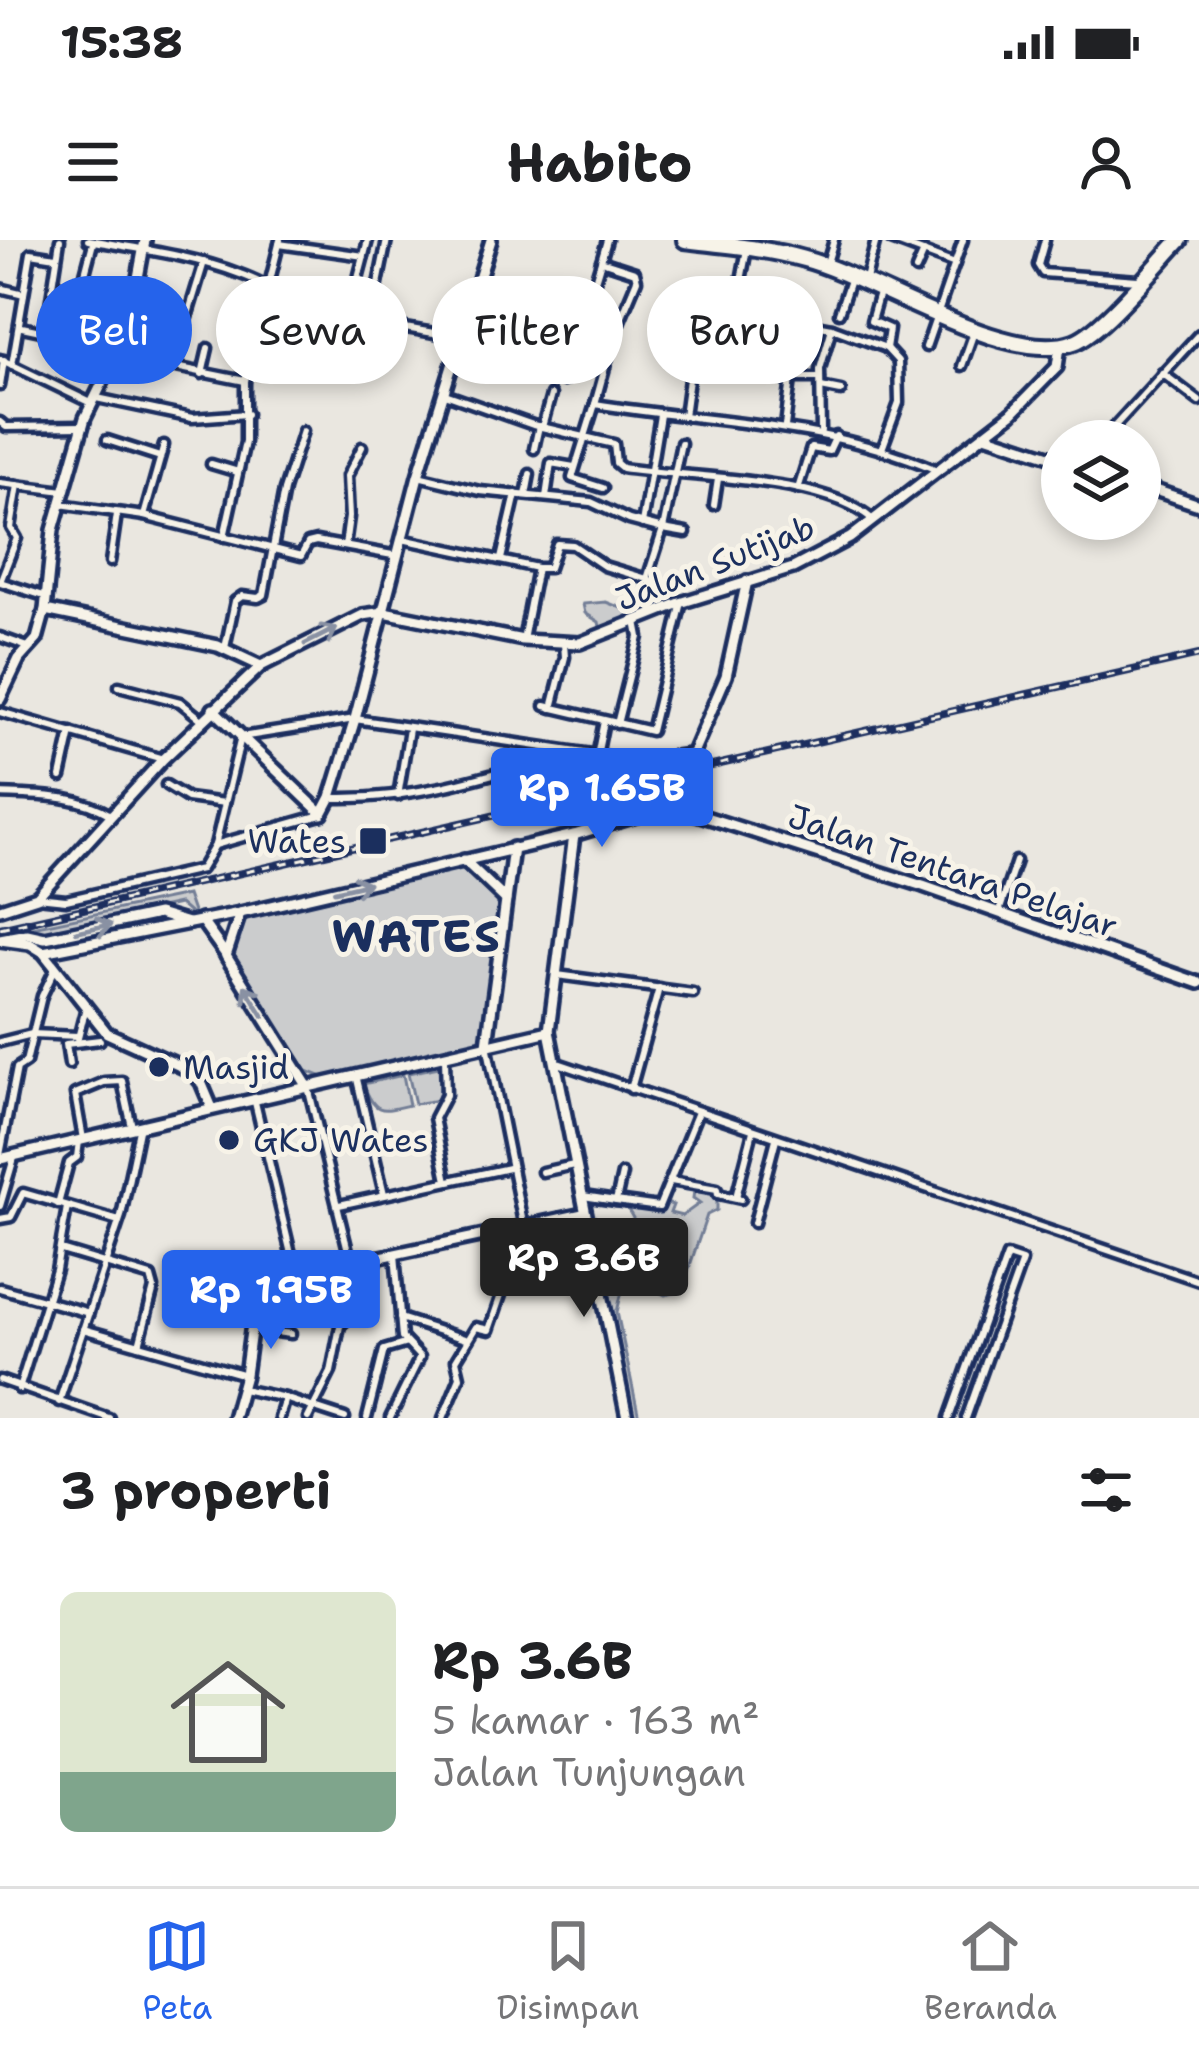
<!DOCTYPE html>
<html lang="id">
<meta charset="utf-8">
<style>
:root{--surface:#fff;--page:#f2f2f2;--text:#202124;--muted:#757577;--line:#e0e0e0;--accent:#2563eb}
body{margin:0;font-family:"Shantell Sans",sans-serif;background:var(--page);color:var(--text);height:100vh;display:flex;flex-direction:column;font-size:45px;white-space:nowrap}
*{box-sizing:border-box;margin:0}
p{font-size:39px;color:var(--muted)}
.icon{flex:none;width:66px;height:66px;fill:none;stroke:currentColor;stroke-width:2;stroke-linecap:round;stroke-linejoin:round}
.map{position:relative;height:1178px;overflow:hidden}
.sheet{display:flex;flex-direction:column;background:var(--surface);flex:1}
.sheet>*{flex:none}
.banner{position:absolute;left:36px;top:36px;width:1128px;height:108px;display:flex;gap:24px}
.fabs{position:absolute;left:1041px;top:180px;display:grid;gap:24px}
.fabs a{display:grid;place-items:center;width:120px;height:120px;border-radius:50%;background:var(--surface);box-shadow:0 6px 18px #0003;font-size:60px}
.price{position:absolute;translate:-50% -102px;padding:0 27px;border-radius:12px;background:var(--accent);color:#fff;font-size:39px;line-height:78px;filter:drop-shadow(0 3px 6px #0008)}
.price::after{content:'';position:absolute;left:50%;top:72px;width:36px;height:27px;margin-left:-18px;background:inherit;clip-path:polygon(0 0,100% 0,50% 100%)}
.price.current{background:#222;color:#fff}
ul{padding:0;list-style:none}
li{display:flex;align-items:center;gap:36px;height:300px;padding:0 60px}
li+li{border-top:3px solid var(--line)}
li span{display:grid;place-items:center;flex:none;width:336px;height:240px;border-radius:18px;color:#555}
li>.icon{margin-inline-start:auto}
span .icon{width:144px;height:144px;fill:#fffc;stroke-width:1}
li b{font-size:51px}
h2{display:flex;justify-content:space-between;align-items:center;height:144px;padding:0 60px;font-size:51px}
.pill{padding:0 42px;border-radius:54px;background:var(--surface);box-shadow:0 6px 18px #0003;font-size:42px;line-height:108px}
.pill.current{background:var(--accent);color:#fff}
.status{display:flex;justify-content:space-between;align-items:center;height:84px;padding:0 60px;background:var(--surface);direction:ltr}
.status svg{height:33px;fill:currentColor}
header{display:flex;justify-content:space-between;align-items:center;height:156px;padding:0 60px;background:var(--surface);font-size:54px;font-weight:700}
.tab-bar{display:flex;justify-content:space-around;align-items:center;height:168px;border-top:3px solid var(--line);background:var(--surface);font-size:33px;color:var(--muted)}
.tab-bar a{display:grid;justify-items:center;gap:6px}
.tab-bar .current{color:var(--accent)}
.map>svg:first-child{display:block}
</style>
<div class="status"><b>15:38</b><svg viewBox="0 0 49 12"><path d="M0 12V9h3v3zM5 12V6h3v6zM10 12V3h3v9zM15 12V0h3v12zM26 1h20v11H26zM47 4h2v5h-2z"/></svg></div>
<header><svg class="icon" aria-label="menu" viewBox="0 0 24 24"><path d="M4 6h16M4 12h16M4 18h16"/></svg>Habito<svg class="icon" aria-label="person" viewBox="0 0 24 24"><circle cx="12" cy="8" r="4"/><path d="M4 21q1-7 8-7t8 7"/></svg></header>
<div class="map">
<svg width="1199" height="1178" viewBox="0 0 1199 1178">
<rect width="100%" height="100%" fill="#eae7e0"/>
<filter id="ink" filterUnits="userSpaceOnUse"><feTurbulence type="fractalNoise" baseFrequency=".00833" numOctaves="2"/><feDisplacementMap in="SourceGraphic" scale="24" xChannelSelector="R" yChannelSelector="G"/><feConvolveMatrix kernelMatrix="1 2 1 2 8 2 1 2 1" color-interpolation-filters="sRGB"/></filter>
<g filter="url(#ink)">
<g fill="#cbcccd" stroke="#737e96" stroke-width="3">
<path d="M606 362 621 368 633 364V377L601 391 599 382 585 373 583 364Z"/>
<path d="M463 626 500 659 487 792 479 802 325 838 307 831 230 714 245 676Z"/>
<path d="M187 655 195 678 179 664 40 694 32 687Z"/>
<path d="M154 679 158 683 155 687 55 707 52 705 54 701Z"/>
<path d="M444 826 438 860 415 864 408 833Z"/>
<path d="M403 835 409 865C380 872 376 874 363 844Z"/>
<path d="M694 951 717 953V970L707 975 681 1052 665 1055 632 1040 622 1051 617 1072 639 1178H626L585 985 619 1002 623 989H632L633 978 627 968 659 970 662 962 673 965 670 973 682 976 700 963 693 958Z"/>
</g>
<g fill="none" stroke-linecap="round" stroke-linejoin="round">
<defs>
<g id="street">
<path d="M88 0C140 9 190 15 240 34 269 44 294 63 324 71 369 84 414 88 459 98"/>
<path d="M891 0 955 24"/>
<path d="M1045 0 1038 25 1043 33 1138 40"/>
<path d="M279 4 364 16"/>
<path d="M827 23 834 0"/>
<path d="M916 30 924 12"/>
<path d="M866 39 876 0"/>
<path d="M0 48 24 54"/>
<path d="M879 53 871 81 889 89 886 108"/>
<path d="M472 56 585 74 601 21"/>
<path d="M514 62 517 49"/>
<path d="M839 73 850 40"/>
<path d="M732 74 771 76 832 88"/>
<path d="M348 77 368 0"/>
<path d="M370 84 387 0"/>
<path d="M464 84 572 102 571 116 603 127"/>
<path d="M22 87 119 108"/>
<path d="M46 91 60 0"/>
<path d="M68 98 93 3"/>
<path d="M926 107 963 0"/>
<path d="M512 110 515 95"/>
<path d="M116 115 245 141"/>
<path d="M0 119 91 163"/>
<path d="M12 125 31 13 56 17"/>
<path d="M962 126 974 92"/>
<path d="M172 127 204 22"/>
<path d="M724 130 747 9"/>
<path d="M1162 133 1199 161"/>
<path d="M202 134 208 108"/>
<path d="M564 141 571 116"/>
<path d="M0 146 4 120"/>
<path d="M821 147 841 151"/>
<path d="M445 154 533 185 614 204 616 223 622 228C686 238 826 236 873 280"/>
<path d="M97 158 192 178 247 174"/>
<path d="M595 164 614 95 637 40 635 32 601 21 607 0"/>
<path d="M684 176 691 124 779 138H820"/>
<path d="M0 182 6 187 83 186"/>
<path d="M785 186 791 139"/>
<path d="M542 187 551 155"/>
<path d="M821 191 820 129 832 88 886 108 898 121 899 163 882 209"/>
<path d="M107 200 160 217"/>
<path d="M1101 201 1199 94"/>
<path d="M534 209 539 186"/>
<path d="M211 224 238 232"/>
<path d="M418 236 480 251 591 262 629 280 663 289 681 203"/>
<path d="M0 243 64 251"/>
<path d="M18 245 11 288 17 298 0 342 44 356"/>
<path d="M603 248 572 238 595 164C715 184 822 181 937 230"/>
<path d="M798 249 811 208 829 211 836 196"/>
<path d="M526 255 530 234"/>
<path d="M546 257 551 223 574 227"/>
<path d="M60 264 144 276 301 316 308 303 316 301 398 316"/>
<path d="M714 265 718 239"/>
<path d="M144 276 164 205"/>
<path d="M642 284 660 175"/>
<path d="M224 297 245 202V141L280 0"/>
<path d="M402 299 537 328 523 400"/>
<path d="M345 306 349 277 347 236 362 207"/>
<path d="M501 319 516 254"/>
<path d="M110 322 117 274"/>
<path d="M537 328H549L557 304 573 305 604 326 654 341 651 373"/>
<path d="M647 339 663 289 686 293"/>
<path d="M0 397 28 407"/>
<path d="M225 408 235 361 242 356 258 358 264 355 284 250 303 191"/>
<path d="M119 446 180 462 201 479"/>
<path d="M545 466 651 491 682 362"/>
<path d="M552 468 565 417 564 404"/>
<path d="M0 472 163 519"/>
<path d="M617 484 639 397 636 381"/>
<path d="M597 516 604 481"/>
<path d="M61 537 71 492"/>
<path d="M166 545 187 558 225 563"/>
<path d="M0 554C40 556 75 554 111 575"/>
<path d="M398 556 409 489"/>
<path d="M333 558C414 560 489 536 566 513"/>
<path d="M215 605 321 575"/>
<path d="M37 657 66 660 201 629 215 605 241 497 355 479 639 521 692 513"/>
<path d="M999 672 1016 621"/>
<path d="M557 735 693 753"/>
<path d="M78 798 86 767"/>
<path d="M0 802 32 794 78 796"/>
<path d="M445 817 446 855 434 878 447 941"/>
<path d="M555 822 1199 1041"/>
<path d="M69 824 66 804 100 800"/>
<path d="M356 835 384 954"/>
<path d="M631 849 659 748"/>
<path d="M254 858 296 1035"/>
<path d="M83 899 75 854 104 842 122 841 132 887"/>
<path d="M0 915 17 828 26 822 42 756 55 729"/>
<path d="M542 932 574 925"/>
<path d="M671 941 717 949 718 954 741 959"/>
<path d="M583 956 616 961 622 934"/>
<path d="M736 957 753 891"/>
<path d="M616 961 659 967 698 872"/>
<path d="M58 964 69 923 77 917 79 901"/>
<path d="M339 965 509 928"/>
<path d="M0 966 14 918"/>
<path d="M0 979 11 977 23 953 119 981"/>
<path d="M754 983 776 899"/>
<path d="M61 1010 151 1037 154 1048 139 1105"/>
<path d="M0 1048 89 1073"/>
<path d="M331 1075 361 1078"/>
<path d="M400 1078 468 1100"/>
<path d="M83 1089 245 1135"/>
<path d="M252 1089 291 1094"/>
<path d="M0 1140 109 1178"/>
<path d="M19 1149 56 1030 67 967"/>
<path d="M242 1149 281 1157 345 1178"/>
<path d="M59 1162 121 976 140 885"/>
<path d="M279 1178 285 1158"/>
<path d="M308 1178 331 1132 340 1086 347 1079 351 1023 308 847"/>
<path d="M367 1178 384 1110 404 1104"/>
<path d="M390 1178 420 1117 402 1098 395 1014"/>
<path d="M443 1178 460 1137 456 1120 476 1087 489 1090 524 988 487 804"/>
<path d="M949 1178 1007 1016 1022 1021 966 1178"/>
</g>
<g id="secondary">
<path d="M985 195 1062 220"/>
<path d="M1140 245 1199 265"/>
<path d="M45 370 218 406 261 426"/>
<path d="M0 459 19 419 37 399 45 370 53 290 85 178 116 115 133 65 145 0"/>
<path d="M213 469 322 574 331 557 355 479 418 236 491 0"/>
<path d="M676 564 690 572 923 646 1199 743"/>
<path d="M676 564 680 543 726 436 747 341"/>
<path d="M574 595 549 791 627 1178"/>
<path d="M464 620 506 660"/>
<path d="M0 669 37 657 163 519 261 426 363 375 384 372 523 400 580 403 680 363 793 328 850 298 1012 173 1057 127 1060 106"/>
<path d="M240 673 226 716 308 847 549 791"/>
<path d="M201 680 226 715"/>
<path d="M0 699 27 694 45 698 158 674 188 683"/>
<path d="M0 700 30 704 43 712 107 793 191 831 201 842 212 868"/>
<path d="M43 712 240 673 574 595 676 564"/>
<path d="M487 804 513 608"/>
<path d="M0 919 308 847"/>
<path d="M233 1178 245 1135 259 1033 296 1035 583 974"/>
</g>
<path id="highway" d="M685 0C725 5 765 8 804 19 874 37 1007 127 1074 102 1102 92 1157 24 1180 0"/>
</defs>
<use href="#street" stroke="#1b2f5e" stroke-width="15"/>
<use href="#secondary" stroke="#1b2f5e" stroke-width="18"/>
<use href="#highway" stroke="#1b2f5e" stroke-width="22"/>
<use href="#street" stroke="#f7f3e8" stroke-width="6"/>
<use href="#secondary" stroke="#f7f3e8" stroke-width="9"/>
<use href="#highway" stroke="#f7f3e8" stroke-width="14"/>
<defs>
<path id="rail" d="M0 688 1199 415"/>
</defs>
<use href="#rail" stroke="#1b2f5e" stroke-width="8"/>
<use href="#rail" stroke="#f7f3e8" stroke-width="3" stroke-dasharray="9" stroke-linecap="butt"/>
</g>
<defs><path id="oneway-shaft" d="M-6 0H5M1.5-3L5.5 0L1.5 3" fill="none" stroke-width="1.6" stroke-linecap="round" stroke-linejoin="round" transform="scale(3)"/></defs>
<g stroke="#8991a3">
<use href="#oneway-shaft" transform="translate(321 396) rotate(-27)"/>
<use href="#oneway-shaft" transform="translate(352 647) rotate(-13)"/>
<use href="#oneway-shaft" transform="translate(94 688) rotate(-12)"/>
<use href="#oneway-shaft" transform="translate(254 761) rotate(-122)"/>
</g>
</g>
<g fill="#1b2f5e" stroke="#f7f3e8" stroke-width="4.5">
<rect x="358" y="586" width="30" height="30" rx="6"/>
<circle cx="159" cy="827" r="12"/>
<circle cx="229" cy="900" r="12"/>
</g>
<g text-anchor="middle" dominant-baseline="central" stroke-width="10" stroke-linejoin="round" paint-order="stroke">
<g font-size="33" fill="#1b2f5e" stroke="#f7f3e8">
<text transform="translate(715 323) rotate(-21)">Jalan Sutijab</text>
<text transform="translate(953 631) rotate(19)">Jalan Tentara Pelajar</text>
</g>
<g font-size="33" fill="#1b2f5e" stroke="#f7f3e8" text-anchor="start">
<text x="346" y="601" text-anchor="end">Wates</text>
<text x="183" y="827">Masjid</text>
<text x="253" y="900">GKJ Wates</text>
</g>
<g font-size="45" font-weight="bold" letter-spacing="3" fill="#1b2f5e" stroke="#f7f3e8">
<text x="417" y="696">WATES</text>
</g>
</g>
</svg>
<div class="fabs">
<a><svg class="icon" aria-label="layers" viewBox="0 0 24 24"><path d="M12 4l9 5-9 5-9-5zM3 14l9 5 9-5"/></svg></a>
</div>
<b class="price" style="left:602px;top:610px">Rp 1.65B</b>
<b class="price current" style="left:584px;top:1080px">Rp 3.6B</b>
<b class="price" style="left:271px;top:1112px">Rp 1.95B</b>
<div class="banner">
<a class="pill current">Beli</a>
<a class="pill">Sewa</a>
<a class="pill">Filter</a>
<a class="pill">Baru</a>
</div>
</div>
<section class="sheet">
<h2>3 properti<svg class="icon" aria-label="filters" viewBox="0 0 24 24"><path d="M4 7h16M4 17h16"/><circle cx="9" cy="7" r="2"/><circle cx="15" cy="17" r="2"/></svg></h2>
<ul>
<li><span style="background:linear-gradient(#dfe7d0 75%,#7fa58c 0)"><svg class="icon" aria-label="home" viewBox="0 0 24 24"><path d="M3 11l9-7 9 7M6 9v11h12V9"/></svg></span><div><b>Rp 3.6B</b><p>5 kamar · 163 m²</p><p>Jalan Tunjungan</p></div></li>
</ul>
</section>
<nav class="tab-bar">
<a class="current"><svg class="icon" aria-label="map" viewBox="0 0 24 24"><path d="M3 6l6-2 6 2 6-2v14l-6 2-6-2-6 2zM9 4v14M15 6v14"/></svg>Peta</a>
<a><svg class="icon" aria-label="saved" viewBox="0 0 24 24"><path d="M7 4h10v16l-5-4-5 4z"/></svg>Disimpan</a>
<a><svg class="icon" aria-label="home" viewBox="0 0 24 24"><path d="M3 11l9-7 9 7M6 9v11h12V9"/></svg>Beranda</a>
</nav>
